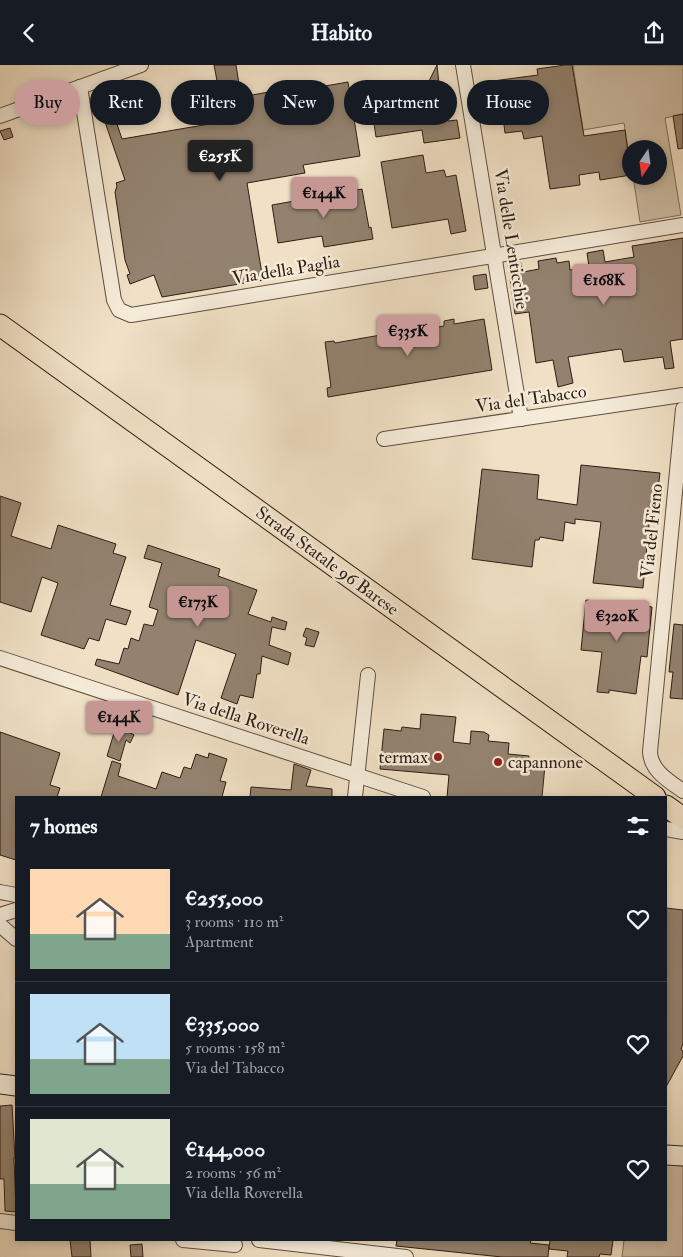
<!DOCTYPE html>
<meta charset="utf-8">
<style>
:root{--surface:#171b24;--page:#20242c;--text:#f1f3f6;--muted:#9ea1a6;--line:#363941;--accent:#c59692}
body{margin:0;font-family:"IM FELL Double Pica",serif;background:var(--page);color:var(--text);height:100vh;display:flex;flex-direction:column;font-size:19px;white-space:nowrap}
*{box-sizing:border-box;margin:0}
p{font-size:16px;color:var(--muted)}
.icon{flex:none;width:28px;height:28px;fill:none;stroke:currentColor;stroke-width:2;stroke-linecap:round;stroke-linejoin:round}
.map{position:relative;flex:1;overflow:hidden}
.sheet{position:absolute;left:15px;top:731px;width:652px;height:445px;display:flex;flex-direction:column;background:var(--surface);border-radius:0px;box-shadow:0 2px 8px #0003}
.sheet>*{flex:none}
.top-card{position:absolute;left:15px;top:15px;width:654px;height:45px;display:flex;gap:10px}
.needle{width:32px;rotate:193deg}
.tools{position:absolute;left:622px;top:75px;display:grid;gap:10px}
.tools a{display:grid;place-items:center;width:45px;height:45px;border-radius:50%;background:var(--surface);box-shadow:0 2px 8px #0003;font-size:25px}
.price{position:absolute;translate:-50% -42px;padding:0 11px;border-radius:5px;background:var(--accent);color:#111;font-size:16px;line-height:32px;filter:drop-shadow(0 1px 2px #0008)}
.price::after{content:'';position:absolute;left:50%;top:30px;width:15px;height:11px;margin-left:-8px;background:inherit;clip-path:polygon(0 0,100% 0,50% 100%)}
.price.on{background:#222;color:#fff}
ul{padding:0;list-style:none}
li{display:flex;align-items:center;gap:15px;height:125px;padding:0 15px}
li+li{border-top:1px solid var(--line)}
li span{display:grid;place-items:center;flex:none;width:140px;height:100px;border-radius:0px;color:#555}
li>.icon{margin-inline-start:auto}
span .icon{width:60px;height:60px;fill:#fffc;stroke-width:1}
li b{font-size:21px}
h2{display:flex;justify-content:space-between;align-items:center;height:60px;padding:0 15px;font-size:21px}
.pill{padding:0 18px;border-radius:22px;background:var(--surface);box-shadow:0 2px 8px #0003;font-size:18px;line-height:45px}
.pill.on{background:var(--accent);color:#111}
header{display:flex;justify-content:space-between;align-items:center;height:65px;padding:0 15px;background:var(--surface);font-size:22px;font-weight:700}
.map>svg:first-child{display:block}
</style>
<header><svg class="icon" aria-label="back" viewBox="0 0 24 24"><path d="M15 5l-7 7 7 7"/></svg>Habito<svg class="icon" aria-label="share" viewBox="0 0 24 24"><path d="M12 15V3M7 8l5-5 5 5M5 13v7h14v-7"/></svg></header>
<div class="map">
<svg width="683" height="1192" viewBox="0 0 683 1192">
<rect width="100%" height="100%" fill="#f0e0c5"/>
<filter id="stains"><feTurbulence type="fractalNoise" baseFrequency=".004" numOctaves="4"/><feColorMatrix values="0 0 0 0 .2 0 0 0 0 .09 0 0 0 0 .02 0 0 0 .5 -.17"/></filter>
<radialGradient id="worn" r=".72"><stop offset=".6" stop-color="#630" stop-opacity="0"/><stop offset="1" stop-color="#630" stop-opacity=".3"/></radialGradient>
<g fill="#cfbfa7" stroke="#7f6e5c">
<path d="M573 0H683V49L665 53 681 150 640 157 633 111H659V84H631V102L624 58 583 65Z"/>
<path d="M666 1099 683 1101V1192H622L624 1175H666Z"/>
</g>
<g fill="#93826f" stroke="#2f1d12">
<path d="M214 0H236L241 32 291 23V27L348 17 360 91 303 100 305 108 247 118 263 215 162 232 154 210 130 219 127 210 130 209 125 195 115 127 117 121 116 118 125 115 105 57 115 53 122 74 227 56 221 21H218Z"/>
<path d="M437 0 439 19H442L448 56 457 55 460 73 424 78 422 65 376 72 370 31 416 24 415 20 428 18Z"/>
<path d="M565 0H572L584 71 625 65 631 110 600 115 599 107 579 110 580 120 550 124 542 71 524 74 522 66 505 68 500 29 495 30 493 16 538 10 537 4Z"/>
<path d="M683 49V83L678 84 673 51Z"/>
<path d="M10 63 13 72 4 75 0 66Z"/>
<path d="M423 90 426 108 444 105 446 112 456 110 466 166 451 169 448 154 392 163 381 97Z"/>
<path d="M362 124 369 163 371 162 373 174 324 182 322 171 278 178 272 140Z"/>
<path d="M683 173V274L670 276 674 303 665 304 663 292 624 297 622 285 620 284 568 292 573 318 558 322 553 295 536 298 529 247 515 249 508 200 521 198 523 207 539 204 538 196 556 193 557 198 569 196 570 205 589 202 587 188 603 185 605 197 634 192 632 181Z"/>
<path d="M486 209 488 223 475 225 473 211Z"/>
<path d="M411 253 413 266 444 261V256L454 254V259L484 254 492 305 328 332 327 323 331 322 325 277 334 276 335 278 398 267 396 256Z"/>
<path d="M581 400 660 408 655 449H650L643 523 593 518 601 457 575 454V459L565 457 563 476 540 472 539 475H535L532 502 472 494 482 404 539 410 537 434 577 440Z"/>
<path d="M0 431 21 438 11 471 51 484 58 460 116 479 113 488 126 492 110 540 131 546 126 560 106 554 99 576 89 573 84 584 41 570 58 518 42 512 31 547 0 537Z"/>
<path d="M148 480 220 504 218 511 257 525 248 549 271 557 272 552 287 557 285 565 272 562 269 580 291 588 288 600 262 591 260 609H257L253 633 240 630 237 639 221 633 236 589 196 575 178 630 95 600 97 594 119 599 124 583 128 584 131 573 139 576 144 559 153 561 158 545 149 542 162 498 144 493Z"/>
<path d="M586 535 652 542 647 592 641 591 636 629 609 625V628L597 627 602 587 581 585Z"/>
<path d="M674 559 683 560V634L670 633 673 607H669Z"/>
<path d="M306 563 319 567 314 582 305 580 307 573 303 571Z"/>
<path d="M421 649 456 652 453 677 470 679 471 666 484 667 489 670 488 676 509 678 508 689 529 691 528 697 545 700 542 732H447L449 710 380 704 384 664 401 666 402 662 420 664Z"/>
<path d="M109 661 127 666 134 670 130 678 126 675 120 696 107 691 114 668 108 664Z"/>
<path d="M0 667 60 688 50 720 60 723 57 732H16V795L0 790Z"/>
<path d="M209 688 227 694 220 716 226 717 222 732H101L112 696 121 699 118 711 156 724 162 707 180 713 184 702 191 704 196 689 208 693Z"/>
<path d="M294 699 311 705 306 721 332 724V732H250L251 722 291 725Z"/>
<path d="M666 843 683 845V978L681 985 683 986V991L666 1022Z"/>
<path d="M12 1040 15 1093H14L16 1147 5 1146 4 1114H0V1041Z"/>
<path d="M70 1175H90L91 1192H72Z"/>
<path d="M397 1175H531L530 1178 549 1180 548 1192H502L396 1181Z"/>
<path d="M550 1175H613L611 1190 600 1189 599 1192H567L568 1186 549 1184Z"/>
<path d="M142 1179 143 1192H131L130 1180Z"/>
</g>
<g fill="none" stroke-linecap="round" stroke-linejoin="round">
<defs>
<g id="street">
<path d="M463 0 521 354"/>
<path d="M80 22 114 235 119 245 131 250 683 160"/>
<path d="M0 51 141 0"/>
<path d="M683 344 650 687C651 706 669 716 683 726"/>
<path d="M384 374 683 330"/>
<path d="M0 593 423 732"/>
<path d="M355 732 368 610"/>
<path d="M666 764 683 767"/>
<path d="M0 827 16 830"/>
<path d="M0 850 16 845"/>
<path d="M0 860 16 874"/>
<path d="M0 1156 16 1158"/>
<path d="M183 1175 235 1180"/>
<path d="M259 1175 406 1192"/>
</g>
<g id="secondary">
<path d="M0 1019 16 1021"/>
<path d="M666 1090 683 1091"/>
</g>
<g id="primary">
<path d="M0 260 655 732"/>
<path d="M666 741 683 753"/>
</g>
</defs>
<use href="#street" stroke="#5f4e3f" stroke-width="16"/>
<use href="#secondary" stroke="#2f1d12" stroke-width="21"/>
<use href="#primary" stroke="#2f1d12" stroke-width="23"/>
<use href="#street" stroke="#f5ebd9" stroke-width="14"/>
<use href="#secondary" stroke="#f5ebd9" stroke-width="19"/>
<use href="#primary" stroke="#f0e0c5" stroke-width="21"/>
</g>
<g fill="#8f2418" stroke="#f5ebd9" stroke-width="2">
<circle cx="438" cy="692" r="5"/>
<circle cx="498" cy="697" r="5"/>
</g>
<g text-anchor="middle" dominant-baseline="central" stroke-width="5" stroke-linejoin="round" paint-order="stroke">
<g font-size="18" fill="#2f1d12" stroke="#f5ebd9">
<text transform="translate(511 174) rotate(81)">Via delle Lenticchie</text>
<text transform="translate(286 205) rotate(-9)">Via della Paglia</text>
<text transform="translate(531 334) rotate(-8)">Via del Tabacco</text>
<text transform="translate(652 466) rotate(-84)">Via del Fieno</text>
<text transform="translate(327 496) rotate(36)">Strada Statale 96 Barese</text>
<text transform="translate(246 654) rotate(18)">Via della Roverella</text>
</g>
<g font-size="18" fill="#2f1d12" stroke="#f5ebd9" text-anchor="end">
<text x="428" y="692">termax</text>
<text x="508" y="697" text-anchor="start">capannone</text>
</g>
</g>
<rect width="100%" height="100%" filter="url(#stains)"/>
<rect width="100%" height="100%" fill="url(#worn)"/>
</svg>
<div class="tools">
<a><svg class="needle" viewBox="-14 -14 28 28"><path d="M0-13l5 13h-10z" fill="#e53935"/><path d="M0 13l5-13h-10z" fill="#9ea1a6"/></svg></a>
</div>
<b class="price on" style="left:220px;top:117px">€255K</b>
<b class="price" style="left:324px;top:154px">€144K</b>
<b class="price" style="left:604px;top:241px">€168K</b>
<b class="price" style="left:408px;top:292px">€335K</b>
<b class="price" style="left:198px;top:563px">€173K</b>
<b class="price" style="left:617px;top:577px">€320K</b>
<b class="price" style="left:119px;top:678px">€144K</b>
<div class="top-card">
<a class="pill on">Buy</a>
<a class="pill">Rent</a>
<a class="pill">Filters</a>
<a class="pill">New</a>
<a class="pill">Apartment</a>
<a class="pill">House</a>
</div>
<section class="sheet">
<h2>7 homes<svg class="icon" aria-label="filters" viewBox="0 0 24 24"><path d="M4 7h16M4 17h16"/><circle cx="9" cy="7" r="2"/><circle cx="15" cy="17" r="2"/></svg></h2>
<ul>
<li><span style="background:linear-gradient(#ffd9b3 65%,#7fa58c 0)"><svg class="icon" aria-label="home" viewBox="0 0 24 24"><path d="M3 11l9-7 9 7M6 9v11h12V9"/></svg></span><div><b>€255,000</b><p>3 rooms · 110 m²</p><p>Apartment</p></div><svg class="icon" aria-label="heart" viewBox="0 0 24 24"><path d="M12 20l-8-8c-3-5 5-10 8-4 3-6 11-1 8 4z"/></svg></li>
<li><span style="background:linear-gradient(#bfe0f5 65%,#7fa58c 0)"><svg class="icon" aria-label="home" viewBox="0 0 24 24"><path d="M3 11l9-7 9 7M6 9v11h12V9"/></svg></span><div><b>€335,000</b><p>5 rooms · 158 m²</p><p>Via del Tabacco</p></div><svg class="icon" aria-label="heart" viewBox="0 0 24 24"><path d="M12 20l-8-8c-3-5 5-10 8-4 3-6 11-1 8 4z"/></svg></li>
<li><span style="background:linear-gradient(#dfe7d0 65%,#7fa58c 0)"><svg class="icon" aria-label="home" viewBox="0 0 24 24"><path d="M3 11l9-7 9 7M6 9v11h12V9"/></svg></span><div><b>€144,000</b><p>2 rooms · 56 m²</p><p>Via della Roverella</p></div><svg class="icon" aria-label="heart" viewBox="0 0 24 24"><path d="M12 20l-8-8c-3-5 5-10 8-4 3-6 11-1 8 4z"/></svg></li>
</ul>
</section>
</div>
